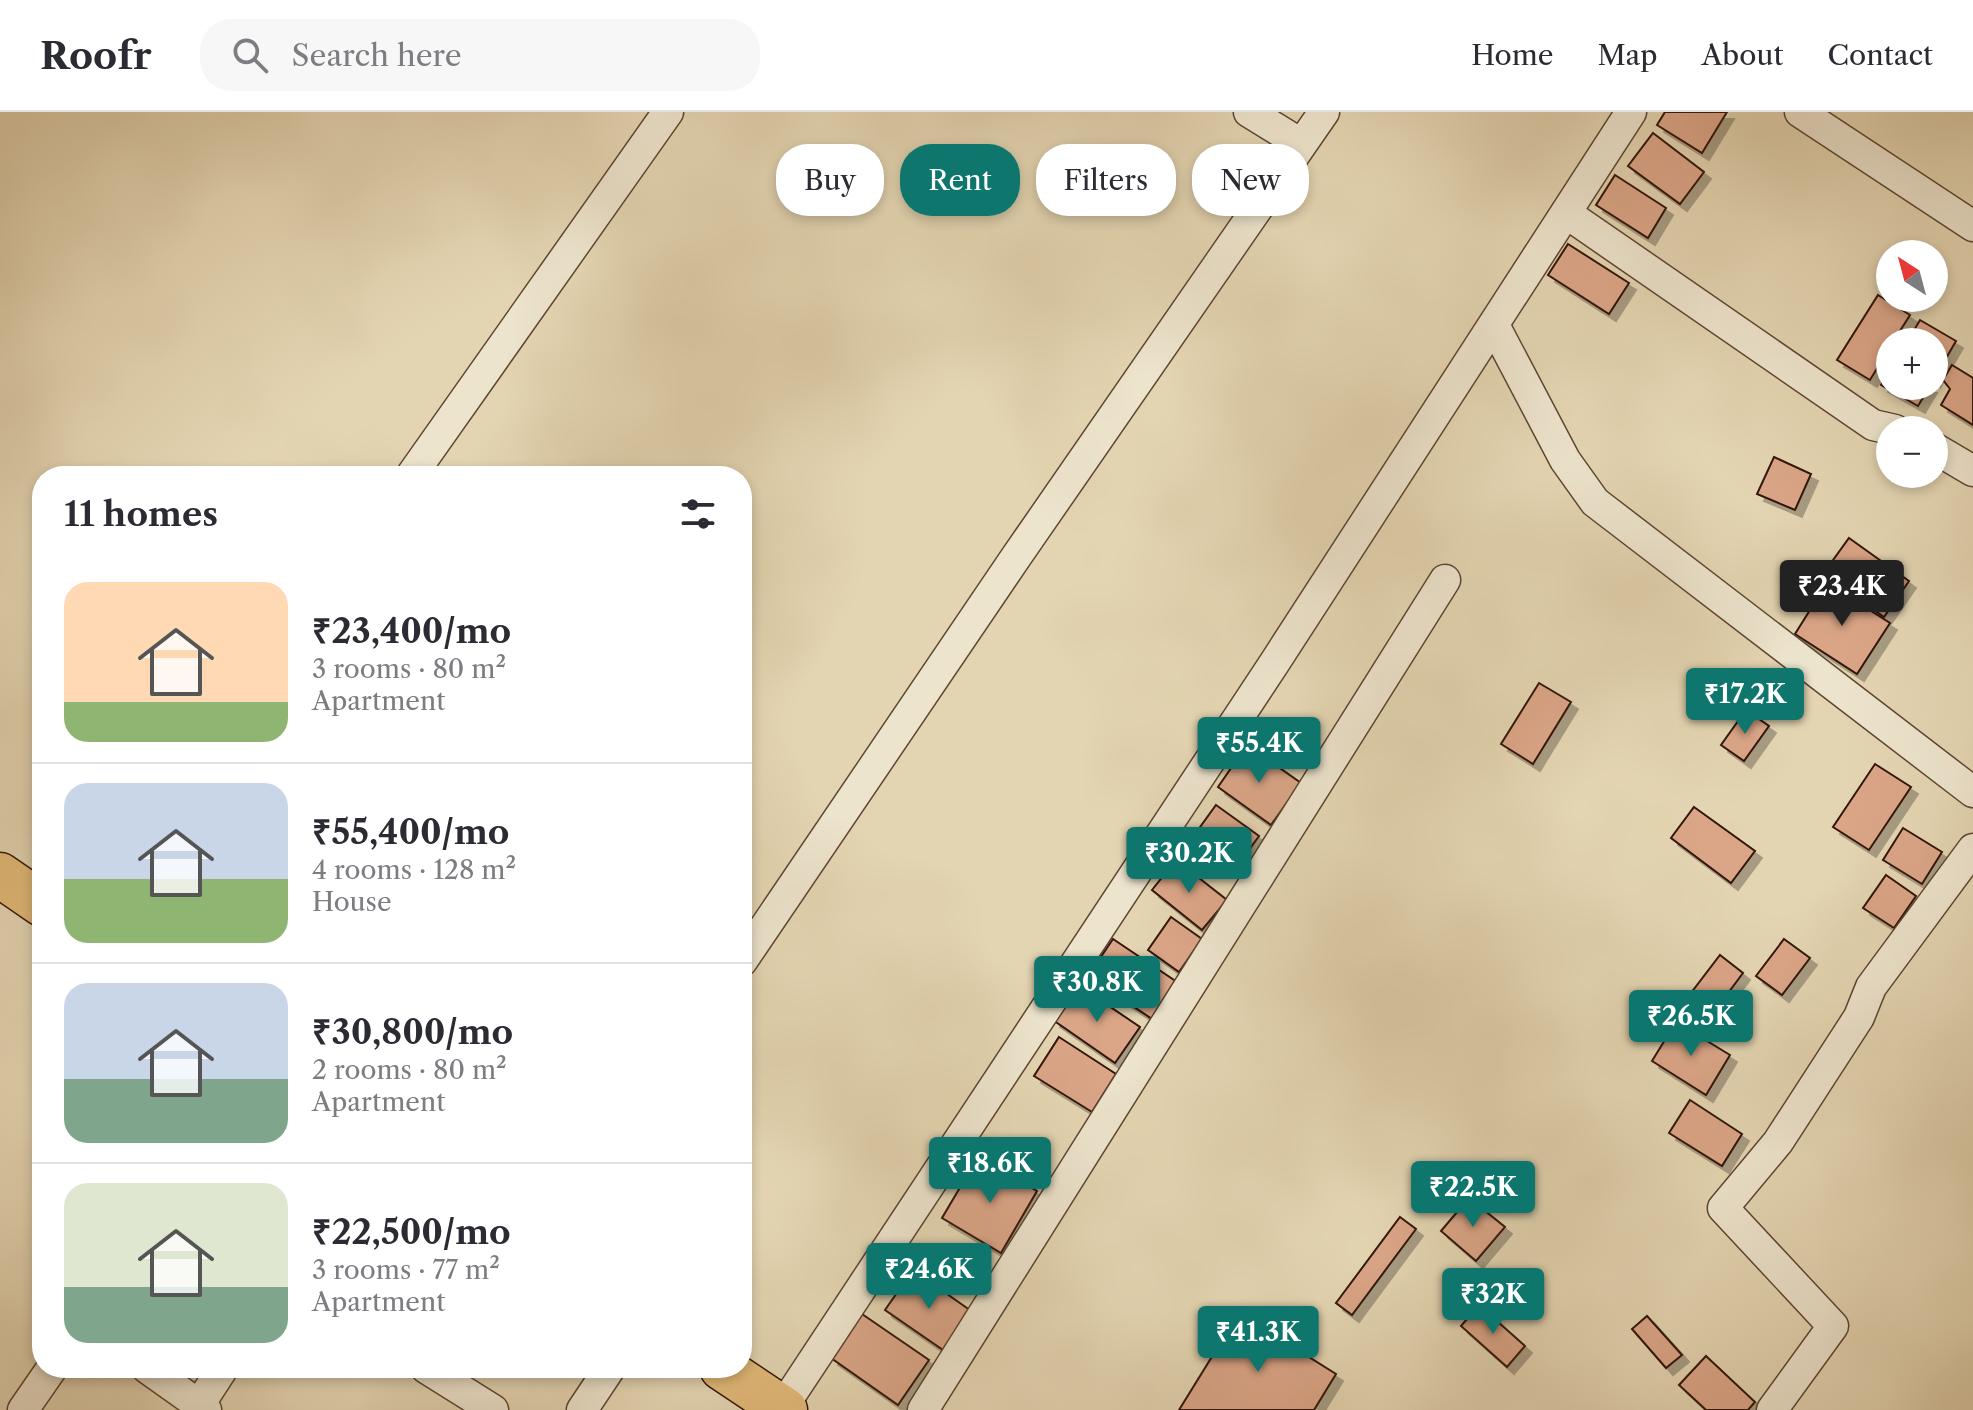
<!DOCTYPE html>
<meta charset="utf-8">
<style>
:root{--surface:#fff;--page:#f7f7f7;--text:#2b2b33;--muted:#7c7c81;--line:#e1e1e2;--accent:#0f766e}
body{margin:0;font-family:"Libre Caslon Text",serif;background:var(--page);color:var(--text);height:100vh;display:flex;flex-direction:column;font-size:30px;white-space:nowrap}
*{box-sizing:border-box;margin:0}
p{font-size:26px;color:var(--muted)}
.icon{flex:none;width:44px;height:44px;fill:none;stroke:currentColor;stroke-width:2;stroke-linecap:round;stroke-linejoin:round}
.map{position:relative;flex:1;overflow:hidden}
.sheet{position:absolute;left:32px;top:354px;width:720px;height:912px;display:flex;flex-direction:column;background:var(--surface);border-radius:32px;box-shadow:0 4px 12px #0003}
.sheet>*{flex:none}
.hud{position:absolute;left:776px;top:32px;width:760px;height:72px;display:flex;gap:16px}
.needle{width:52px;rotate:324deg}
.fabs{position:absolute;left:1876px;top:128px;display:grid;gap:16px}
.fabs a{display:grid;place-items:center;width:72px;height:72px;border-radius:50%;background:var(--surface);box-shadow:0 4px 12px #0003;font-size:40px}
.price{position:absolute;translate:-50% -68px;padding:0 18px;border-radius:8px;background:var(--accent);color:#fff;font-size:26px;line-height:52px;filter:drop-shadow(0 2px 4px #0008)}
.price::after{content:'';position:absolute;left:50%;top:48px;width:24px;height:18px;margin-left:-12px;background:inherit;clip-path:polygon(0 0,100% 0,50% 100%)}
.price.active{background:#222;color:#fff}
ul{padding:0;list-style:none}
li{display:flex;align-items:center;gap:24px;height:200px;padding:0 32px}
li+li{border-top:2px solid var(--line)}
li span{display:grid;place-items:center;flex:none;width:224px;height:160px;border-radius:24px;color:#555}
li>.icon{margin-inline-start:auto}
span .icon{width:96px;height:96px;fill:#fffc;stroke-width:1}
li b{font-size:34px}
h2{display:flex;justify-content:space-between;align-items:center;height:96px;padding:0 32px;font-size:34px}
.chip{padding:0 28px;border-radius:32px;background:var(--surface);box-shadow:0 4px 12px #0003;font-size:28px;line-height:72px}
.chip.active{background:var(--accent);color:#fff}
header{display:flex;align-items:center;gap:48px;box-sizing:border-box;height:112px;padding:0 40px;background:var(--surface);border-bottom:2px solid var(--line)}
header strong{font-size:38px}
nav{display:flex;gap:44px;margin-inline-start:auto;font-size:28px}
.search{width:560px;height:72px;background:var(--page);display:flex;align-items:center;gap:20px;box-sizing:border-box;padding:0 28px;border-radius:32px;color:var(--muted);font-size:30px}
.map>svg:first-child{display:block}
</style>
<header>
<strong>Roofr</strong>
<div class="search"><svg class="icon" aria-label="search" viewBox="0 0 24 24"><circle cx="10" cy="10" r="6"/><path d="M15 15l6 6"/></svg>Search here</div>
<nav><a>Home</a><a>Map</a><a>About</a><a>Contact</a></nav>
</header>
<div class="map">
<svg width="1973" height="1298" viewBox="0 0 1973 1298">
<defs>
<filter id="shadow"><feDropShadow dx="7" dy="7" stdDeviation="0" flood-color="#0004"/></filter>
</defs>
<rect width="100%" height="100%" fill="#e4d5b2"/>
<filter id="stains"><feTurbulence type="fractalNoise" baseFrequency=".0025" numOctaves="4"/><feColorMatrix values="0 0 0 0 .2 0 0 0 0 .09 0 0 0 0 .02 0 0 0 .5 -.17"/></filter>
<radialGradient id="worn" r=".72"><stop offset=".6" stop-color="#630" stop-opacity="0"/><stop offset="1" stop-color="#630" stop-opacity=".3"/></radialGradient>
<g fill="#dba688" stroke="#321608" stroke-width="2" filter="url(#shadow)">
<path d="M1665 0H1727L1702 41 1657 13Z"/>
<path d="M1653 21 1704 60 1680 92 1628 54Z"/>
<path d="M1615 63 1666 96 1648 126 1596 93Z"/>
<path d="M1568 132 1629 171 1609 202 1548 163Z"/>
<path d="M1878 183 1910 203 1893 230H1890V235L1870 268 1837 248Z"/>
<path d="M1920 208 1956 229 1934 267V230H1907Z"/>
<path d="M1952 253 1973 266V313L1941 293 1950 277 1943 268Z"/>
<path d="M1890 258V274H1930L1918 294 1881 273Z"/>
<path d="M1774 345 1811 362 1795 398 1757 382Z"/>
<path d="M1849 426 1909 469 1884 505 1823 462Z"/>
<path d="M1827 471 1890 511 1857 562 1795 522Z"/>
<path d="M1539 571 1571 590 1533 652 1501 632Z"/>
<path d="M1746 598 1769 614 1744 649 1721 633Z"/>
<path d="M1247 633 1301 671 1271 713 1218 675Z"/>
<path d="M1875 652 1911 675 1869 738 1833 715Z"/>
<path d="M1216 693 1259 724 1233 760 1190 729Z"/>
<path d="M1694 695 1755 739 1731 771 1671 726Z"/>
<path d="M1903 716 1942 740 1922 772 1883 748Z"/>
<path d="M1176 748 1227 788 1202 818 1152 778Z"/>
<path d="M1886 763 1916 784 1894 816 1863 796Z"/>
<path d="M1171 805 1202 827 1179 860 1148 838Z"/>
<path d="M1113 827 1177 870 1152 907 1088 864Z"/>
<path d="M1784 827 1810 846 1782 883 1756 864Z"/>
<path d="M1720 843 1743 861 1702 916 1678 898Z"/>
<path d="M1078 873 1140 915 1115 951 1053 908Z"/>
<path d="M1676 910 1730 943 1706 983 1652 949Z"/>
<path d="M1059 925 1116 962 1092 1000 1034 964Z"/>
<path d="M1690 988 1742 1022 1722 1054 1669 1021Z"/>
<path d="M978 1045 1037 1079 1001 1141 942 1106Z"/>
<path d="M1469 1086 1505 1115 1476 1149 1441 1119Z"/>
<path d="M1400 1105 1416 1117 1352 1203 1336 1191Z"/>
<path d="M913 1158 974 1201 946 1240 885 1198Z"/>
<path d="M1479 1193 1525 1234 1507 1255 1461 1214Z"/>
<path d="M1239 1201 1336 1262 1314 1298H1179Z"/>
<path d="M862 1202 929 1248 898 1293 831 1246Z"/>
<path d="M1647 1204 1682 1243 1666 1256 1632 1217Z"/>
<path d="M1706 1244 1755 1290 1748 1298H1706L1679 1273Z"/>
</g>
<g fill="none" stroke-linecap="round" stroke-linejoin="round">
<defs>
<g id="minor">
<path d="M1249 0 1301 32"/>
<path d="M1800 0 1973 114"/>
<path d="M1566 101 1873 313 1895 318"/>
<path d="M1494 213 1565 348 1595 390 1973 680"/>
<path d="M1934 336 1973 359"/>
<path d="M411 364 668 0"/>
<path d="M742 849 1016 445 1324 0"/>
<path d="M147 1256 206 1298"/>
<path d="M426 1256 493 1298"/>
<path d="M199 1293 223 1256"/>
<path d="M782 1296 1275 550 1631 0"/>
<path d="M23 1298 52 1256"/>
<path d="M582 1298 610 1256"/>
<path d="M923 1298 1445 468"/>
<path d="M1772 1298 1833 1214 1723 1096 1778 1030 1859 905 1871 875 1973 737"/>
</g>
<g id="primary">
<path d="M0 763 42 792"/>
<path d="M722 1256 785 1298"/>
</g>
</defs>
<use href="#minor" stroke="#5e4632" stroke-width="33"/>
<use href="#primary" stroke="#321608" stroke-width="47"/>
<use href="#minor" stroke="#ede4cd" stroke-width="30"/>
<use href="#primary" stroke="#e2ba79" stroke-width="44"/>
</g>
<rect width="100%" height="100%" filter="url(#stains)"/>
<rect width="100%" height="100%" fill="url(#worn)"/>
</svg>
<div class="fabs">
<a><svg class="needle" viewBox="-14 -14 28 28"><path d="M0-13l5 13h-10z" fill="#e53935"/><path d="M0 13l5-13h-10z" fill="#7c7c81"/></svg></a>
<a>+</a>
<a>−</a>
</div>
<b class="price active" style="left:1842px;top:516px">₹23.4K</b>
<b class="price" style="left:1745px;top:624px">₹17.2K</b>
<b class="price" style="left:1259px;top:673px">₹55.4K</b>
<b class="price" style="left:1189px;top:783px">₹30.2K</b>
<b class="price" style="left:1097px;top:912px">₹30.8K</b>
<b class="price" style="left:1691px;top:946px">₹26.5K</b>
<b class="price" style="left:990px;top:1093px">₹18.6K</b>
<b class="price" style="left:1473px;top:1117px">₹22.5K</b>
<b class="price" style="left:929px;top:1199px">₹24.6K</b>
<b class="price" style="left:1493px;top:1224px">₹32K</b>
<b class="price" style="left:1258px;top:1262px">₹41.3K</b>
<div class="hud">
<a class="chip">Buy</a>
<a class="chip active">Rent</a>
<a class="chip">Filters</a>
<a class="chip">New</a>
</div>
<section class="sheet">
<h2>11 homes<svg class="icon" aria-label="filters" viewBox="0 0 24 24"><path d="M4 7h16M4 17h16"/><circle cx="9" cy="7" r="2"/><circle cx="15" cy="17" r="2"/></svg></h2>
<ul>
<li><span style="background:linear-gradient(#ffd9b3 75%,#8fb573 0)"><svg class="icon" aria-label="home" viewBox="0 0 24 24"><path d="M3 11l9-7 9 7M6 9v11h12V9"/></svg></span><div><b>₹23,400/mo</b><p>3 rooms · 80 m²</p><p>Apartment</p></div></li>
<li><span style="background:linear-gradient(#c9d6e8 60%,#8fb573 0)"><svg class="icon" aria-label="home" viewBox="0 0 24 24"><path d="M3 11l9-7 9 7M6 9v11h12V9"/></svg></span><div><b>₹55,400/mo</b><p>4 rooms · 128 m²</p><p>House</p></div></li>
<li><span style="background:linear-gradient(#c9d6e8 60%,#7fa58c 0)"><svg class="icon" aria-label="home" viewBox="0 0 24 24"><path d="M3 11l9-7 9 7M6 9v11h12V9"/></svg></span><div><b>₹30,800/mo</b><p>2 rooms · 80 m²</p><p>Apartment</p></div></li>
<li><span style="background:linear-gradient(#dfe7d0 65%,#7fa58c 0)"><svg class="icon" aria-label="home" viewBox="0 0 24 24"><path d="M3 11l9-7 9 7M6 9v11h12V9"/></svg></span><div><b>₹22,500/mo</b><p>3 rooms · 77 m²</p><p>Apartment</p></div></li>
</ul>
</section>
</div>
